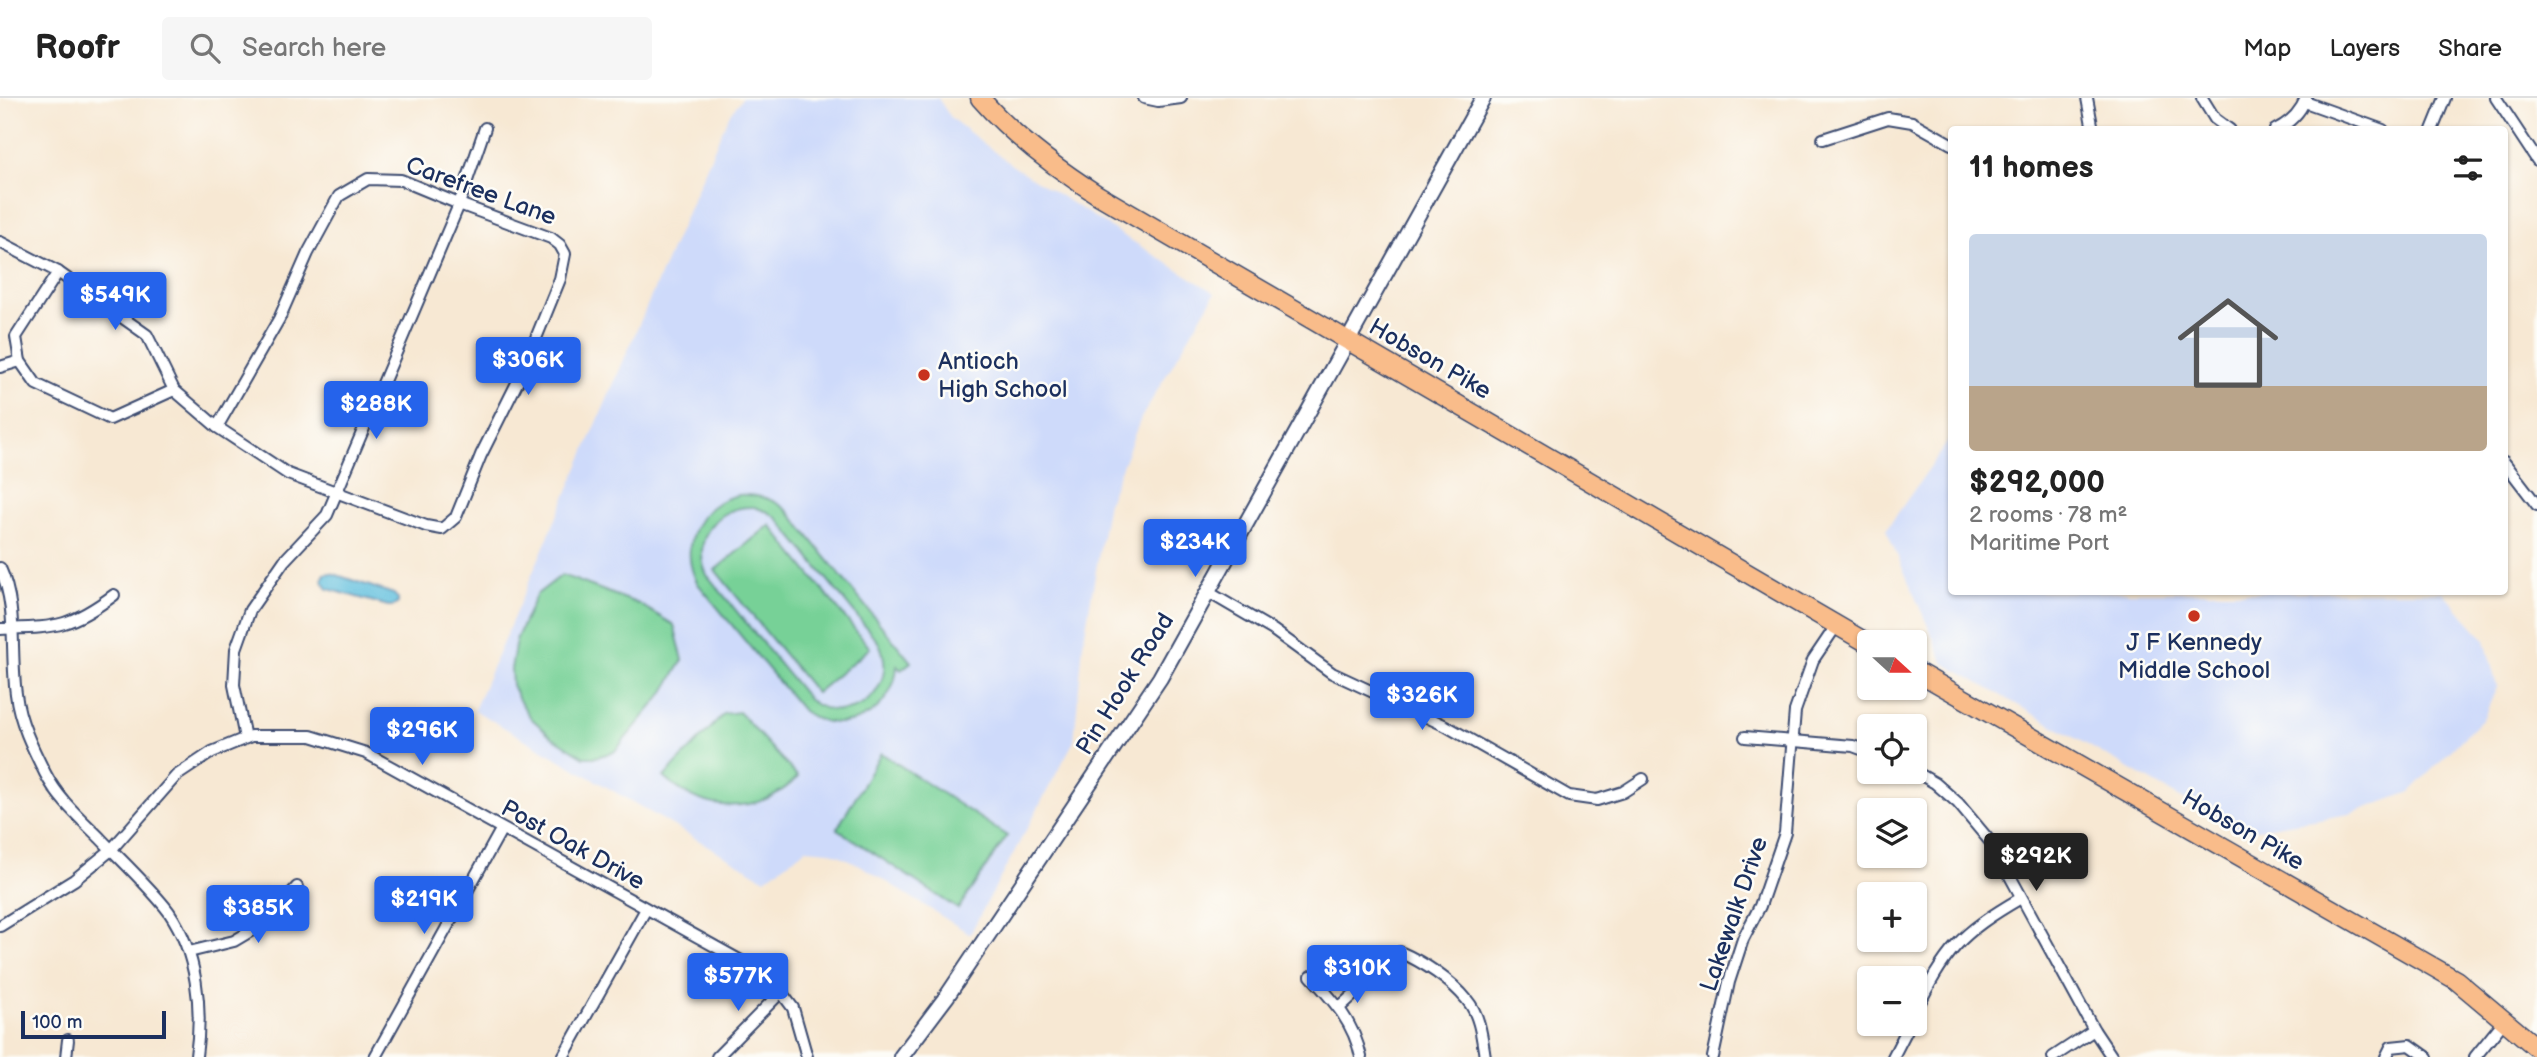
<!DOCTYPE html>
<meta charset="utf-8">
<style>
:root{--surface:#fff;--page:#f6f6f6;--text:#222;--muted:#767676;--line:#e0e0e0;--accent:#2563eb}
body{margin:0;font-family:"Balsamiq Sans",sans-serif;background:var(--page);color:var(--text);height:100vh;display:flex;flex-direction:column;font-size:26px;white-space:nowrap}
*{box-sizing:border-box;margin:0}
p{font-size:23px;color:var(--muted)}
.icon{flex:none;width:38px;height:38px;fill:none;stroke:currentColor;stroke-width:2;stroke-linecap:round;stroke-linejoin:round}
.map{position:relative;flex:1;overflow:hidden}
.sheet{position:absolute;left:1948px;top:28px;width:560px;height:469px;display:flex;flex-direction:column;background:var(--surface);border-radius:7px;box-shadow:0 2px 5px #0004}
.sheet>*{flex:none}
.needle{width:46px;rotate:111deg}
.tools{position:absolute;left:1857px;top:532px;display:grid;gap:14px}
.tools a{display:grid;place-items:center;width:70px;height:70px;border-radius:7px;background:var(--surface);box-shadow:0 2px 5px #0004;font-size:35px}
.scale{position:absolute;left:21px;bottom:18px;width:145px;box-sizing:border-box;padding-left:7px;border:4px solid #1b2f5e;border-top:0;font-size:19px;line-height:24px;white-space:nowrap;color:#1b2f5e;-webkit-text-stroke:5px #fdfcf7;paint-order:stroke}
.price{position:absolute;translate:-50% -60px;padding:0 16px;border-radius:7px;background:var(--accent);color:#fff;font-size:23px;line-height:46px;filter:drop-shadow(0 2px 4px #0008)}
.price::after{content:'';position:absolute;left:50%;top:42px;width:21px;height:16px;margin-left:-10px;background:inherit;clip-path:polygon(0 0,100% 0,50% 100%)}
.price.selected{background:#222;color:#fff}
ul{padding:0;list-style:none}
li{display:grid;align-content:center;gap:14px;height:371px;padding:0 21px}
li+li{border-top:2px solid var(--line)}
li span{display:grid;place-items:center;height:217px;border-radius:7px;color:#555}
li>.icon{margin-inline-start:auto}
span .icon{width:126px;height:126px;fill:#fffc;stroke-width:1}
li b{font-size:30px}
h2{display:flex;justify-content:space-between;align-items:center;height:84px;padding:0 21px;font-size:30px}
header{display:flex;align-items:center;gap:42px;box-sizing:border-box;height:98px;padding:0 35px;background:var(--surface);border-bottom:2px solid var(--line)}
header strong{font-size:33px}
nav{display:flex;gap:38px;margin-inline-start:auto;font-size:24px}
.search{width:490px;height:63px;background:var(--page);display:flex;align-items:center;gap:18px;box-sizing:border-box;padding:0 24px;border-radius:7px;color:var(--muted);font-size:26px}
.map>svg:first-child{display:block}
</style>
<header>
<strong>Roofr</strong>
<div class="search"><svg class="icon" aria-label="search" viewBox="0 0 24 24"><circle cx="10" cy="10" r="6"/><path d="M15 15l6 6"/></svg>Search here</div>
<nav><a>Map</a><a>Layers</a><a>Share</a></nav>
</header>
<div class="map">
<svg width="2537" height="959" viewBox="0 0 2537 959">
<rect width="100%" height="100%" fill="#fdfcf7"/>
<filter id="ink" filterUnits="userSpaceOnUse"><feTurbulence type="fractalNoise" baseFrequency=".0143" numOctaves="2"/><feDisplacementMap in="SourceGraphic" scale="14" xChannelSelector="R" yChannelSelector="G"/><feConvolveMatrix kernelMatrix="1 2 1 2 8 2 1 2 1" color-interpolation-filters="sRGB"/></filter>
<filter id="wash" filterUnits="userSpaceOnUse"><feTurbulence type="fractalNoise" baseFrequency=".00686" numOctaves="4" result="noise"/><feDisplacementMap in="SourceGraphic" scale="28" xChannelSelector="R" yChannelSelector="G"/><feGaussianBlur stdDeviation="1.57" result="paint"/><feColorMatrix in="noise" values="0 0 0 0 0 0 0 0 0 0 0 0 0 0 0 0 0 1.4 0 .05"/><feComposite in="paint" operator="in"/></filter>
<g filter="url(#wash)">
<rect width="100%" height="100%" fill="#f7e8d3"/>
<g fill="#cedafa">
<path d="M742 0H938L951 20 1013 68 1215 195 1141 320 1108 404 1083 546 1074 643 970 836 860 767 829 753 806 751 765 781 474 612 718 42 729 18Z"/>
<path d="M1951 339V494H2443L2485 542 2497 589 2484 619 2410 694 2350 716 2240 734 1944 565 1886 432Z"/>
</g>
<g fill="#77d197" stroke="#49807a" stroke-width="2" fill-rule="evenodd">
<path d="M738 397C757 396 773 400 788 413L911 564 901 572 897 568C894 615 843 642 803 613L698 486C677 449 697 406 738 397ZM754 409 768 414 778 421 879 545C901 591 850 633 809 602L707 477C691 443 715 407 754 409Z"/>
<path d="M770 427 870 550 816 595 715 472Z"/>
<path d="M562 477 639 506 674 527 683 562 662 597 614 654 596 659H584L551 638 531 620 519 602 512 587 511 571 516 542 536 497Z"/>
<path d="M739 614 798 679C759 718 703 716 664 679L724 616Z"/>
<path d="M881 655 1007 738 958 811 837 731Z"/>
</g>
<path fill="#60bfde" stroke="#3e779e" stroke-width="2" d="M331 475 394 496 398 501V505L394 508H388L328 491 322 482 325 476Z"/>
</g>
<g filter="url(#ink)">
<g fill="none" stroke-linecap="round" stroke-linejoin="round">
<defs>
<g id="minor">
<path d="M1144 0 1158 3 1181 0"/>
<path d="M2087 0 2093 32"/>
<path d="M2202 0 2215 21 2230 32"/>
<path d="M2496 0 2537 62"/>
<path d="M2305 4 2383 32"/>
<path d="M2275 32C2290 25 2300 15 2306 0"/>
<path d="M2432 32 2445 0"/>
<path d="M1823 41 1888 20 1912 24 1951 46"/>
<path d="M368 81 401 82 459 106 551 140 560 147 565 156 560 181 521 277 481 357 456 419 442 431 426 428 288 376 217 329 279 221 308 155 339 98Z"/>
<path d="M0 144 58 174 147 237 174 292 217 329"/>
<path d="M58 174 16 239 20 263 36 286 110 321 174 292"/>
<path d="M0 269 20 263"/>
<path d="M2504 364 2537 407"/>
<path d="M0 470C18 509 10 554 16 596 19 623 33 651 45 675 58 701 80 720 100 740 121 762 151 790 169 814 197 855 203 910 196 958"/>
<path d="M1208 494 1273 532 1332 575 1446 628 1569 698 1597 702 1623 694 1643 681"/>
<path d="M0 531C55 529 68 531 114 497"/>
<path d="M1745 639 1853 648 1869 654"/>
<path d="M245 640 234 587 236 551 250 512 284 463 327 417 458 109 485 30"/>
<path d="M1914 673 1935 685 1958 705 1993 747 2094 932 2112 959"/>
<path d="M0 828 74 782 111 752 176 678 212 654 251 638H311L366 655 770 879 793 910 807 959"/>
<path d="M189 854 234 843 266 824 297 789"/>
<path d="M1311 878C1334 903 1354 925 1361 959"/>
<path d="M1340 909 1400 854C1423 864 1451 882 1467 902 1480 917 1482 940 1485 959"/>
<path d="M1914 916C1946 852 1959 836 2021 800"/>
<path d="M66 959 68 942"/>
<path d="M375 959 501 732"/>
<path d="M563 959 646 811"/>
<path d="M717 959 781 894"/>
<path d="M1713 959 1729 884 1743 841 1760 808 1785 735 1795 613 1813 562 1836 528"/>
<path d="M1893 959 1910 926"/>
<path d="M2053 959 2094 932"/>
<path d="M2386 959 2391 949 2410 947 2427 959"/>
<path d="M2475 959 2505 922"/>
</g>
<path id="tertiary" d="M901 959 947 898 1160 580 1483 0"/>
<g id="primary">
<path d="M980 0C1014 39 1054 69 1098 97L1869 546"/>
<path d="M1914 572 2456 882 2537 950"/>
</g>
</defs>
<use href="#minor" stroke="#3c4b70" stroke-width="14"/>
<use href="#tertiary" stroke="#3c4b70" stroke-width="18"/>
<use href="#primary" stroke="#3c4b70" stroke-width="21"/>
<use href="#minor" stroke="#fff" stroke-width="10"/>
<use href="#tertiary" stroke="#fff" stroke-width="14"/>
<use href="#primary" stroke="#f9bc8a" stroke-width="18"/>
</g>
</g>
<g fill="#c8321e" stroke="#fdfcf7" stroke-width="2.5">
<circle cx="924" cy="277" r="7"/>
<circle cx="2194" cy="518" r="7"/>
</g>
<g text-anchor="middle" dominant-baseline="central" stroke-width="5" stroke-linejoin="round" paint-order="stroke">
<g font-size="24" fill="#1b2f5e" stroke="#fdfcf7">
<text transform="translate(481 93) rotate(20)">Carefree Lane</text>
<text transform="translate(1430 261) rotate(30)">Hobson Pike</text>
<text transform="translate(1125 586) rotate(-58)">Pin Hook Road</text>
<text transform="translate(2243 732) rotate(30)">Hobson Pike</text>
<text transform="translate(573 747) rotate(29)">Post Oak Drive</text>
<text transform="translate(1734 816) rotate(-71)">Lakewalk Drive</text>
</g>
<g font-size="24" fill="#1b2f5e" stroke="#fdfcf7" text-anchor="start">
<text x="938" y="263">Antioch<tspan x="938" dy="28">High School</tspan></text>
<text x="2194" y="544" text-anchor="middle">J F Kennedy<tspan x="2194" dy="28">Middle School</tspan></text>
</g>
</g>
</svg>
<div class="tools">
<a><svg class="needle" viewBox="-14 -14 28 28"><path d="M0-13l5 13h-10z" fill="#e53935"/><path d="M0 13l5-13h-10z" fill="#767676"/></svg></a>
<a><svg class="icon" aria-label="locate" viewBox="0 0 24 24"><circle cx="12" cy="12" r="6"/><path d="M12 2v4M12 18v4M2 12h4M18 12h4"/></svg></a>
<a><svg class="icon" aria-label="layers" viewBox="0 0 24 24"><path d="M12 4l9 5-9 5-9-5zM3 14l9 5 9-5"/></svg></a>
<a>+</a>
<a>−</a>
</div>
<div class="scale">100 m</div>
<b class="price" style="left:115px;top:234px">$549K</b>
<b class="price" style="left:528px;top:299px">$306K</b>
<b class="price" style="left:376px;top:343px">$288K</b>
<b class="price" style="left:1195px;top:481px">$234K</b>
<b class="price" style="left:1422px;top:634px">$326K</b>
<b class="price" style="left:422px;top:669px">$296K</b>
<b class="price selected" style="left:2036px;top:795px">$292K</b>
<b class="price" style="left:424px;top:838px">$219K</b>
<b class="price" style="left:258px;top:847px">$385K</b>
<b class="price" style="left:1357px;top:907px">$310K</b>
<b class="price" style="left:738px;top:915px">$577K</b>
<section class="sheet">
<h2>11 homes<svg class="icon" aria-label="filters" viewBox="0 0 24 24"><path d="M4 7h16M4 17h16"/><circle cx="9" cy="7" r="2"/><circle cx="15" cy="17" r="2"/></svg></h2>
<ul>
<li><span style="background:linear-gradient(#c9d6e8 70%,#b9a48a 0)"><svg class="icon" aria-label="home" viewBox="0 0 24 24"><path d="M3 11l9-7 9 7M6 9v11h12V9"/></svg></span><div><b>$292,000</b><p>2 rooms · 78 m²</p><p>Maritime Port</p></div></li>
</ul>
</section>
</div>
